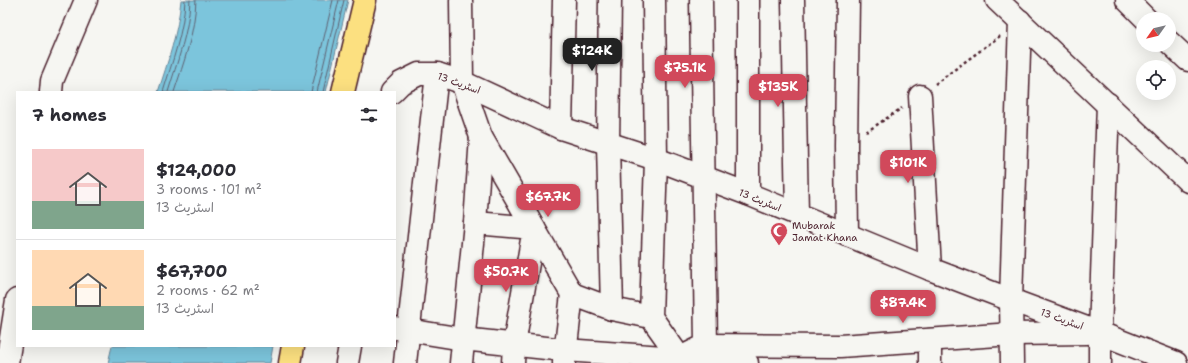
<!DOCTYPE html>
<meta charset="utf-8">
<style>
:root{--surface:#fff;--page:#f7f7f7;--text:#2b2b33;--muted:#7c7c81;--line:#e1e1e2;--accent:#d1495b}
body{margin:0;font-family:"Shantell Sans","Playpen Sans Arabic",sans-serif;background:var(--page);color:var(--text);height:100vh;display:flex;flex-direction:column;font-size:15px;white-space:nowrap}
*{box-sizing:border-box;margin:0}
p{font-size:13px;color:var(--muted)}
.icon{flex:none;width:22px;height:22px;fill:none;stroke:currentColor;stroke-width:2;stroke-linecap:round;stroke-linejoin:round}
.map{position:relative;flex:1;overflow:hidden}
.drawer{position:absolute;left:16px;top:91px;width:380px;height:256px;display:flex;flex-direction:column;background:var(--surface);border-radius:0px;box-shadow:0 4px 16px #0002}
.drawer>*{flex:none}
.needle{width:26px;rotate:236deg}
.fabs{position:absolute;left:1136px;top:12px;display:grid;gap:8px}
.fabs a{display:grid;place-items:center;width:40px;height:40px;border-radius:50%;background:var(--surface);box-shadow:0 4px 16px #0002;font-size:20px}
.price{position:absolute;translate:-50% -34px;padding:0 9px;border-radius:8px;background:var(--accent);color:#fff;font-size:13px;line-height:26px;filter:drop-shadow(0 1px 2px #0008)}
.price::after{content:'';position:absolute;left:50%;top:24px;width:12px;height:9px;margin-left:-6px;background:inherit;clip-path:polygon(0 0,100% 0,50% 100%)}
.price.current{background:#222;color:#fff}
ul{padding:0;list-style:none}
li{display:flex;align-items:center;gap:12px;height:100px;padding:0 16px}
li+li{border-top:1px solid var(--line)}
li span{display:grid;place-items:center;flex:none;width:112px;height:80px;border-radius:0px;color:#555}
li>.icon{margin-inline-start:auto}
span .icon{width:48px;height:48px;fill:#fffc;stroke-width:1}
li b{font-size:17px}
h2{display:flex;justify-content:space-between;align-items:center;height:48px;padding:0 16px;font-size:17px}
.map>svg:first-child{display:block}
</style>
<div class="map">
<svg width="1188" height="363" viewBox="0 0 1188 363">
<rect width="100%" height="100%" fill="#f6f6f2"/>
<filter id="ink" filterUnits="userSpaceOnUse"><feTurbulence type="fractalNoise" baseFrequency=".025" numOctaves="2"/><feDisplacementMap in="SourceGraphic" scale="8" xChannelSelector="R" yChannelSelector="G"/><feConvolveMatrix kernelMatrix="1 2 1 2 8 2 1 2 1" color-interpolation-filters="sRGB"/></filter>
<g filter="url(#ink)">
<g fill="#7cc5dc" stroke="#688395">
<path d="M181 0H348L326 92H158C168 62 178 32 181 0Z"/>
<path d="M112 346H273L270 363H108Z"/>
</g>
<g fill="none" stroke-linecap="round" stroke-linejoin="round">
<g stroke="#5e6172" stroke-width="1">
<path d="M163 92C172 62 184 31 185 0"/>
<path d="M168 92C177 62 189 32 190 0"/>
<path d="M174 92C184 62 195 32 196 0"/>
<path d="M311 92 333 0"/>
<path d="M317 92 339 0"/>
<path d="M323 92 344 0"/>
</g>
<defs>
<g id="minor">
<path d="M461 0 462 82 481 137 572 294 564 363"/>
<path d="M654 0 656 159 651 317 680 358V363"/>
<path d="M748 0V194"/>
<path d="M793 0 797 215"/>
<path d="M997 0 1188 181"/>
<path d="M1127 0 1146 19"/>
<path d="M1169 42 1188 60"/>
<path d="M51 92 52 81 86 0"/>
<path d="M392 92 401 83 419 74H437L462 82 561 128 656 159 748 194 930 269 1011 300 1100 333 1176 363"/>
<path d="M920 96 930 269"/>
<path d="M561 128 564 0"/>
<path d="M475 223 534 228 514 345 513 363"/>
<path d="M847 235 846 146 848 0"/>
<path d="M572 294 612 309 608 144 610 0"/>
<path d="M612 309 651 317"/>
<path d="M395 328 463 339 565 350 747 363"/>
<path d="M930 340V363"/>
<path d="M706 345 840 346 1012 334 1087 333"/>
<path d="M680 358 706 345 701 0"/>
<path d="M7 363 17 300"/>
<path d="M347 363 350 346"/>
<path d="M405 363 437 74"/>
<path d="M461 363 475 223 481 137"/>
<path d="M1012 363 1011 300 1020 21"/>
<path d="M1100 363V333L1108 104"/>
</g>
<g id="major">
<path d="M343 92 365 0"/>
<path d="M290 363 293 346"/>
</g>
</defs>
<use href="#minor" stroke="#4a1f2b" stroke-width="25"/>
<use href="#major" stroke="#4a1f2b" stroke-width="25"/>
<g stroke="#4a1f2b" stroke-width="2.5" stroke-dasharray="3 3" stroke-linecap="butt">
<path d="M935 84 1000 36"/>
<path d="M866 132 902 108"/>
</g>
<use href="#minor" stroke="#f6f6f2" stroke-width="22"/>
<use href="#major" stroke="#fce080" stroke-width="22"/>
</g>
</g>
<defs>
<symbol id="mosque-pin" viewBox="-11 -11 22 30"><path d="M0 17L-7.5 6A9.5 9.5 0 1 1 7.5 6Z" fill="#d1495b" stroke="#f6f6f2"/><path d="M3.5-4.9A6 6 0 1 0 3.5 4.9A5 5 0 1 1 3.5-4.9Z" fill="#fff"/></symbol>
</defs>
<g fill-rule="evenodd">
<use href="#mosque-pin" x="769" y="221" width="20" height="27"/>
</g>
<g text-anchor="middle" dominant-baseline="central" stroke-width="4" stroke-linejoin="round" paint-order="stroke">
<g font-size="10" fill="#4a1f2b" stroke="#f6f6f2">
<text transform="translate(459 83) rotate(20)">اسٹریٹ 13</text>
<text transform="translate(760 200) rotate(22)">اسٹریٹ 13</text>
<text transform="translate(1062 319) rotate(20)">اسٹریٹ 13</text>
</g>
<g font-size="10" fill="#4a1f2b" stroke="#f6f6f2" text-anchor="start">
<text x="792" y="225">Mubarak<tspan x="792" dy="12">Jamat Khana</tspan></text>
</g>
</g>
</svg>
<div class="fabs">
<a><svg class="needle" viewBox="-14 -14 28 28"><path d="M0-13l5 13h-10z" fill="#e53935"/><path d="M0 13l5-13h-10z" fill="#7c7c81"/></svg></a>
<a><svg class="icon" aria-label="locate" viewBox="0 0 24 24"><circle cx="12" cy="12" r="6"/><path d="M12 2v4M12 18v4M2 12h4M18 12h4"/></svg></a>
</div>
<b class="price current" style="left:592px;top:72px">$124K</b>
<b class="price" style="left:685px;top:89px">$75.1K</b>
<b class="price" style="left:778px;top:108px">$135K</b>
<b class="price" style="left:908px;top:184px">$101K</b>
<b class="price" style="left:548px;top:218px">$67.7K</b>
<b class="price" style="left:506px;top:293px">$50.7K</b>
<b class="price" style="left:903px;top:324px">$87.4K</b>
<section class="drawer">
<h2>7 homes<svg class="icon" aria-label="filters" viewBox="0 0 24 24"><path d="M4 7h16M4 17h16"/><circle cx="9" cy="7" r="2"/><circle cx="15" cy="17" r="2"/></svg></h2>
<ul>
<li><span style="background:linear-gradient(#f6c9c9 65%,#7fa58c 0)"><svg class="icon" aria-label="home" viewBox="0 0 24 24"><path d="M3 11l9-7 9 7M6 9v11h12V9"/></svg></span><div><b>$124,000</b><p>3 rooms · 101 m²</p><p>اسٹریٹ 13</p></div></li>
<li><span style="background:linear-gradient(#ffd9b3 70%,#7fa58c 0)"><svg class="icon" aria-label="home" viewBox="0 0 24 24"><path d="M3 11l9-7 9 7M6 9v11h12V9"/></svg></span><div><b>$67,700</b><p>2 rooms · 62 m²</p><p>اسٹریٹ 13</p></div></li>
</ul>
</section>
</div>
